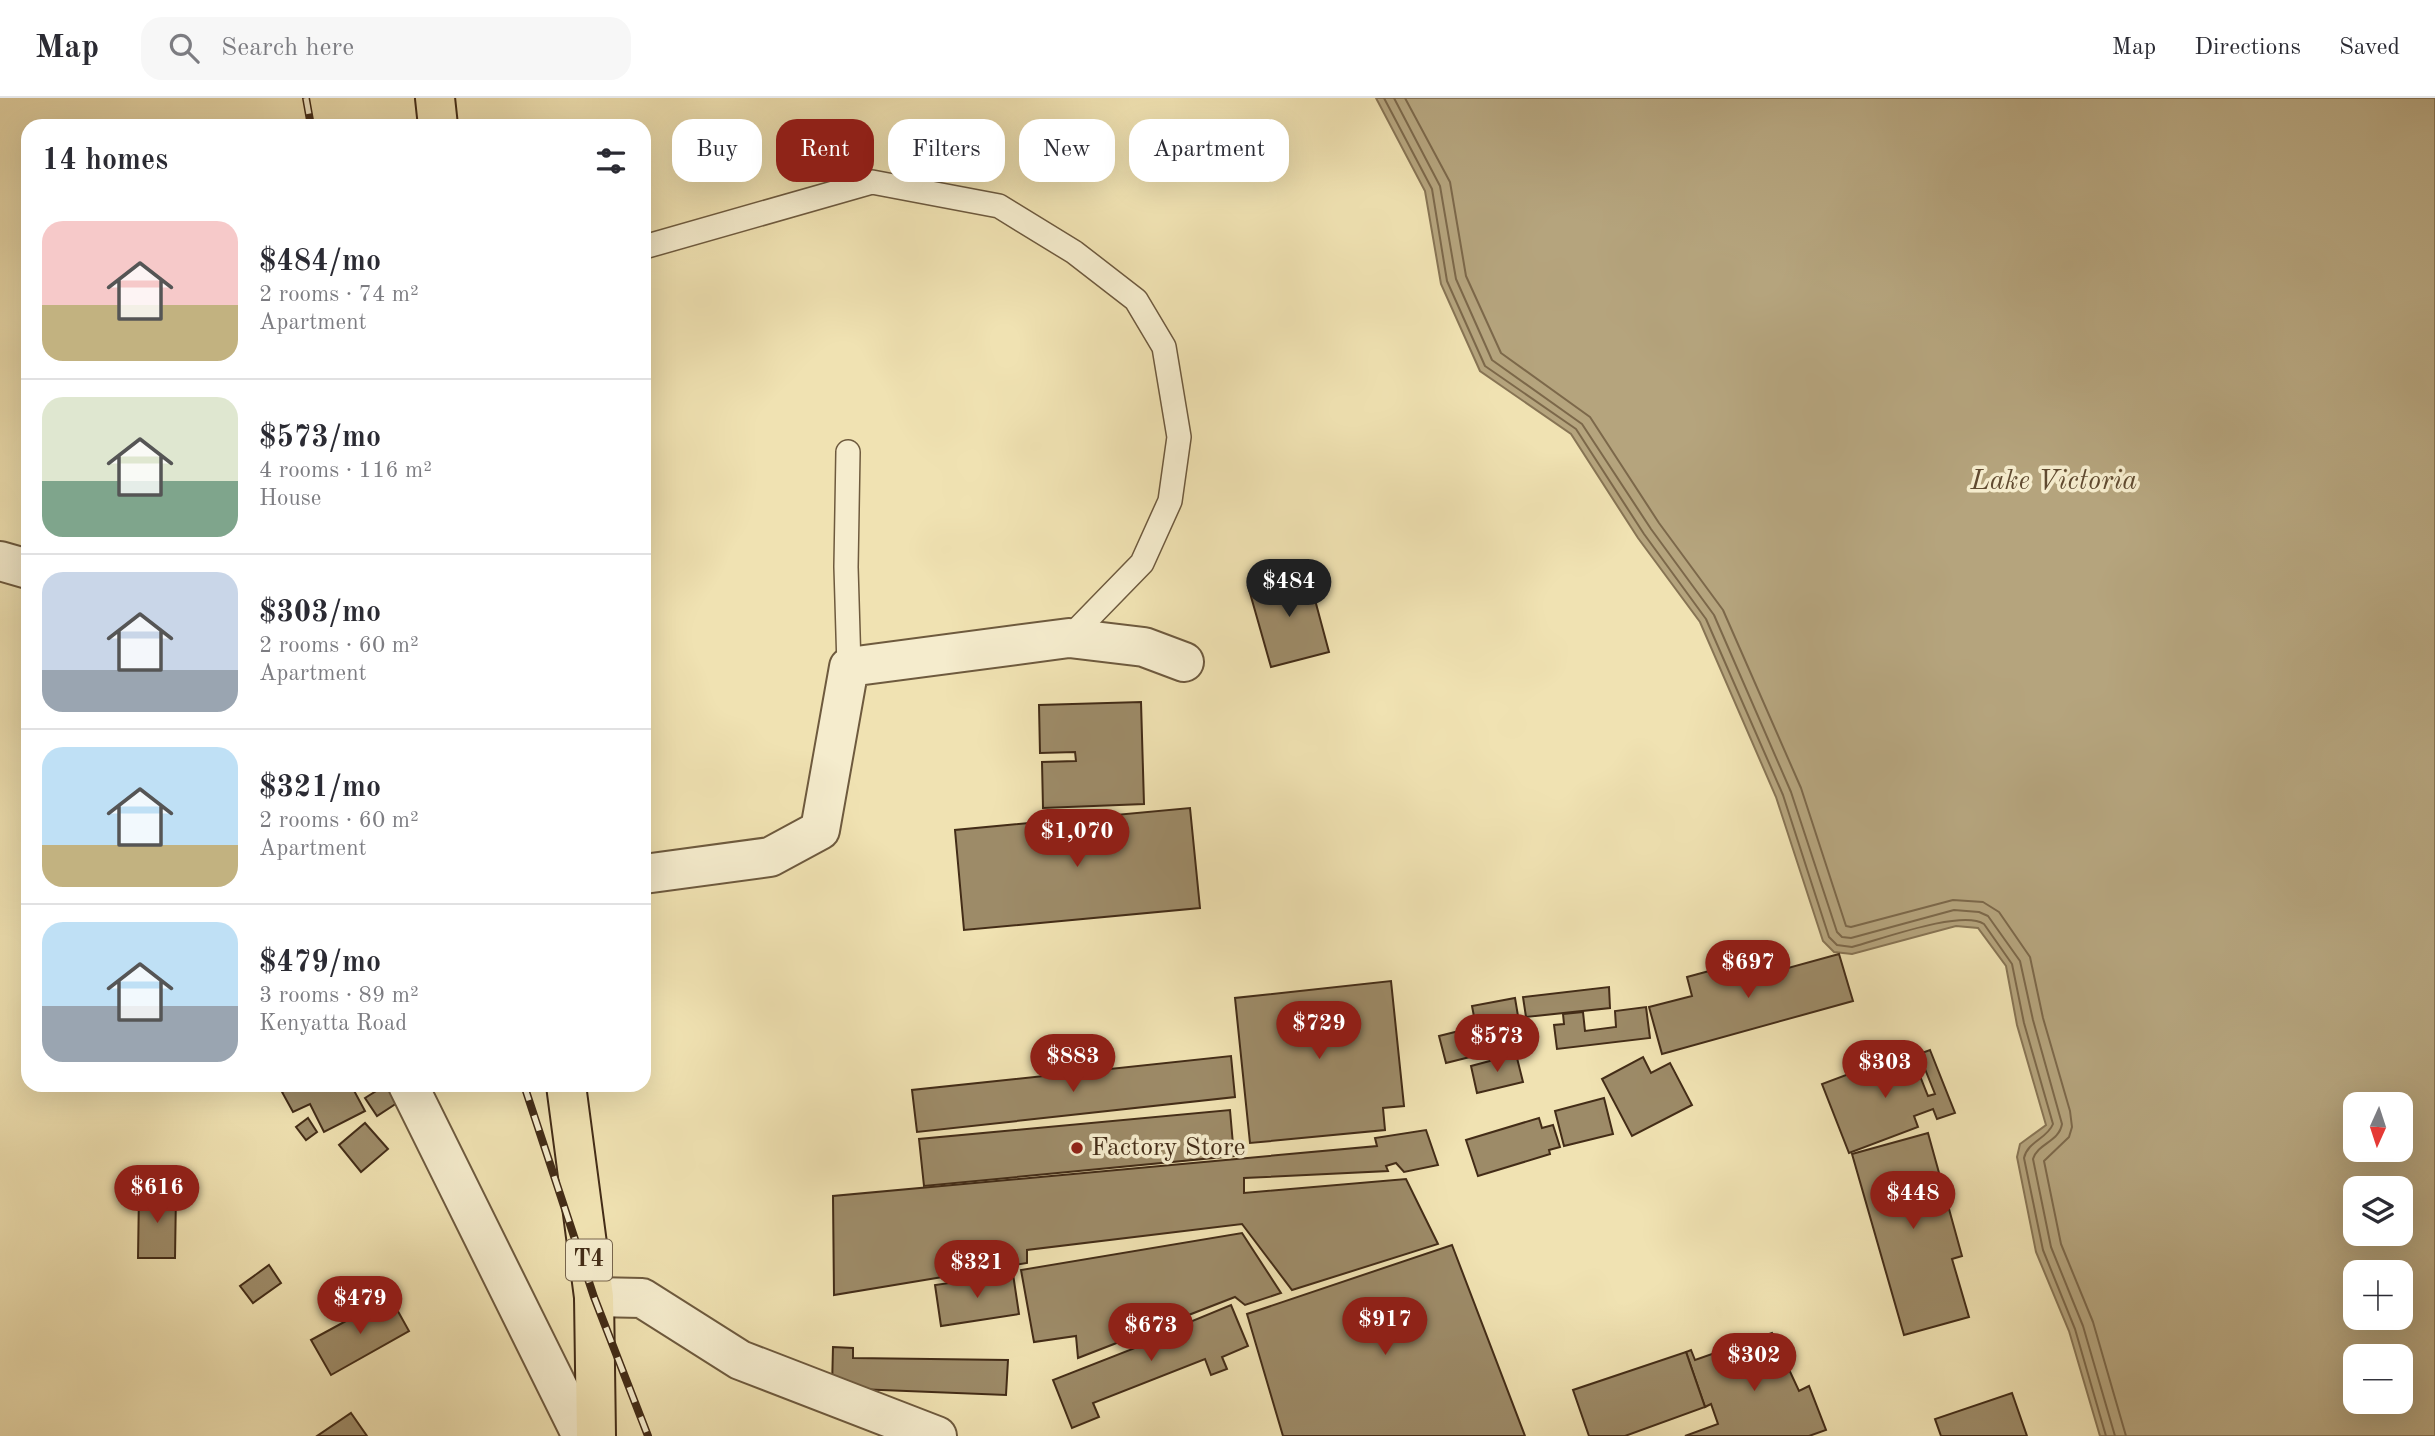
<!DOCTYPE html>
<meta charset="utf-8">
<style>
:root{--surface:#fff;--page:#f7f7f7;--text:#2b2b33;--muted:#7c7c81;--line:#e1e1e2;--accent:#8f2418}
body{margin:0;font-family:"Old Standard TT",serif;background:var(--page);color:var(--text);height:100vh;display:flex;flex-direction:column;font-size:26px;white-space:nowrap}
*{box-sizing:border-box;margin:0}
p{font-size:23px;color:var(--muted)}
.icon{flex:none;width:38px;height:38px;fill:none;stroke:currentColor;stroke-width:2;stroke-linecap:round;stroke-linejoin:round}
.map{position:relative;flex:1;overflow:hidden}
.details{position:absolute;left:21px;top:21px;width:630px;height:973px;display:flex;flex-direction:column;background:var(--surface);border-radius:21px;box-shadow:0 7px 28px #0002}
.details>*{flex:none}
.guide{position:absolute;left:672px;top:21px;width:665px;height:63px;display:flex;gap:14px}
.needle{width:46px;rotate:183deg}
.controls{position:absolute;left:2343px;top:994px;display:grid;gap:14px}
.controls a{display:grid;place-items:center;width:70px;height:70px;border-radius:14px;background:var(--surface);box-shadow:0 7px 28px #0002;font-size:35px}
.price{position:absolute;translate:-50% -60px;padding:0 16px;border-radius:24px;background:var(--accent);color:#fff;font-size:23px;line-height:46px;filter:drop-shadow(0 2px 4px #0008)}
.price::after{content:'';position:absolute;left:50%;top:42px;width:21px;height:16px;margin-left:-10px;background:inherit;clip-path:polygon(0 0,100% 0,50% 100%)}
.price.on{background:#222;color:#fff}
ul{padding:0;list-style:none}
li{display:flex;align-items:center;gap:21px;height:175px;padding:0 21px}
li+li{border-top:2px solid var(--line)}
li span{display:grid;place-items:center;flex:none;width:196px;height:140px;border-radius:21px;color:#555}
li>.icon{margin-inline-start:auto}
span .icon{width:84px;height:84px;fill:#fffc;stroke-width:1}
li b{font-size:30px}
h2{display:flex;justify-content:space-between;align-items:center;height:84px;padding:0 21px;font-size:30px}
.chip{padding:0 24px;border-radius:21px;background:var(--surface);box-shadow:0 7px 28px #0002;font-size:24px;line-height:63px}
.chip.on{background:var(--accent);color:#fff}
header{display:flex;align-items:center;gap:42px;box-sizing:border-box;height:98px;padding:0 35px;background:var(--surface);border-bottom:2px solid var(--line)}
header strong{font-size:33px}
nav{display:flex;gap:38px;margin-inline-start:auto;font-size:24px}
.search{width:490px;height:63px;background:var(--page);display:flex;align-items:center;gap:18px;box-sizing:border-box;padding:0 24px;border-radius:21px;color:var(--muted);font-size:26px}
.map>svg:first-child{display:block}
</style>
<header>
<strong>Map</strong>
<div class="search"><svg class="icon" aria-label="search" viewBox="0 0 24 24"><circle cx="10" cy="10" r="6"/><path d="M15 15l6 6"/></svg>Search here</div>
<nav><a>Map</a><a>Directions</a><a>Saved</a></nav>
</header>
<div class="map">
<svg width="2435" height="1338" viewBox="0 0 2435 1338">
<rect width="100%" height="100%" fill="#f0e2b2"/>
<filter id="stains"><feTurbulence type="fractalNoise" baseFrequency=".00286" numOctaves="4"/><feColorMatrix values="0 0 0 0 .2 0 0 0 0 .09 0 0 0 0 .02 0 0 0 .5 -.17"/></filter>
<radialGradient id="worn" r=".72"><stop offset=".6" stop-color="#630" stop-opacity="0"/><stop offset="1" stop-color="#630" stop-opacity=".3"/></radialGradient>
<path fill="#b5a47d" stroke="#877454" stroke-width="2" fill-rule="evenodd" d="M1376 0H2435V1338H2100L2069 1233 2036 1154 2017 1059 2020 1046 2046 1027 2017 927 2006 868 1978 830 1956 828 1852 856 1834 854 1823 843 1776 699 1700 524 1638 440 1571 336 1480 273 1441 186 1425 93ZM2356 1006H2401V1052H2356ZM2356 1090H2401V1136H2356ZM2356 1174H2401V1220H2356ZM2356 1258H2401V1304H2356Z"/>
<g fill="none" stroke-linecap="round" stroke-linejoin="round">
<g stroke="#7c684a" stroke-width="2">
<path d="M1384 0 1432 91 1447 183 1485 268 1576 331 1644 436 1706 521 1783 697 1829 839 1837 847 1852 849C1879 842 1962 811 1984 826L2012 866 2024 925 2053 1026C2047 1041 2028 1043 2024 1060L2043 1152 2075 1231 2106 1338"/>
<path d="M1394 0 1440 88 1456 181 1492 262 1582 326 1651 431 1714 517 1791 694 1837 834 1842 839 1851 840 1954 812 1979 814 1988 818 2020 863 2033 922 2062 1026C2059 1044 2038 1045 2033 1061L2051 1149 2083 1228 2115 1338"/>
<path d="M1405 0 1450 84 1466 178 1501 255 1590 319 1659 425 1723 512 1801 690 1846 828 1851 829 1953 802 1983 804 1999 814 2030 859 2043 920 2070 1013 2072 1029 2069 1039 2044 1063 2061 1146 2093 1224 2126 1338"/>
</g>
</g>
<g fill="#9d8b68" stroke="#432c17" stroke-width="2">
<path d="M1307 472 1329 554 1271 569 1248 488Z"/>
<path d="M1141 604 1144 706 1043 710 1042 664 1076 663 1075 654 1040 655 1039 607Z"/>
<path d="M1190 710 1200 810 964 832 955 732Z"/>
<path d="M1839 856 1853 903 1662 956 1649 909 1692 898 1687 879 1761 859 1766 876Z"/>
<path d="M1391 883 1404 1008 1383 1010 1385 1032 1250 1045 1235 900Z"/>
<path d="M1609 889 1610 910 1526 919 1523 899Z"/>
<path d="M1515 900 1522 942 1480 950 1472 908Z"/>
<path d="M1646 909 1650 940 1557 951 1554 927 1564 926 1563 916 1583 914 1585 933 1616 929 1615 913Z"/>
<path d="M1471 930 1478 957 1446 965 1439 938Z"/>
<path d="M1930 952 1955 1015 1937 1021 1933 1011 1914 1018 1918 1029 1849 1055 1822 986 1910 953 1928 998 1935 996 1919 956Z"/>
<path d="M1516 956 1523 984 1477 995 1471 968Z"/>
<path d="M1231 958 1235 999 917 1034 912 992Z"/>
<path d="M1643 959 1651 975 1670 965 1692 1007 1632 1038 1602 981Z"/>
<path d="M296 987H351L365 1013 324 1034 310 1006 293 1014 282 994Z"/>
<path d="M386 987 397 1005 377 1018 365 1000Z"/>
<path d="M1604 1000 1613 1036 1564 1048 1555 1013Z"/>
<path d="M1230 1012 1234 1058 924 1088 919 1041Z"/>
<path d="M308 1020 317 1034 306 1042 296 1029Z"/>
<path d="M1539 1020 1542 1030 1553 1027 1560 1049 1549 1052 1550 1056 1478 1078 1466 1042Z"/>
<path d="M365 1025 388 1051 361 1074 339 1047Z"/>
<path d="M1426 1032 1438 1067 1404 1074 1396 1065 1386 1068 1388 1073 1244 1080V1095L1406 1081 1438 1146 1292 1192 1242 1126 1027 1152V1165L834 1197 833 1098 1377 1048 1375 1040Z"/>
<path d="M1928 1035 1962 1158 1952 1161 1969 1219 1904 1237 1852 1056Z"/>
<path d="M139 1094 176 1095 175 1160H138Z"/>
<path d="M1242 1135 1281 1195 1245 1207 1235 1199 1078 1260 1076 1238 1034 1244 1021 1172Z"/>
<path d="M1452 1147 1525 1338H1283L1247 1216Z"/>
<path d="M269 1167 281 1185 253 1205 240 1188Z"/>
<path d="M1013 1176 1019 1216 941 1228 935 1187Z"/>
<path d="M390 1199 409 1233 331 1277 311 1242Z"/>
<path d="M1231 1207 1248 1248 1222 1259 1227 1271 1211 1277 1205 1261 1093 1305 1099 1319 1072 1330 1053 1282 1181 1232 1180 1228Z"/>
<path d="M1772 1235 1799 1293 1809 1288 1826 1332 1809 1338H1685L1718 1326 1711 1306 1705 1309 1686 1254 1691 1252 1695 1262Z"/>
<path d="M833 1249 853 1250V1260L1008 1262 1006 1297 832 1290Z"/>
<path d="M1686 1254 1705 1309 1625 1338H1589L1573 1292Z"/>
<path d="M2012 1295 2027 1338H1941L1935 1321Z"/>
<path d="M351 1315 367 1338H317Z"/>
</g>
<g fill="none" stroke-linecap="round" stroke-linejoin="round">
<defs>
<g id="lane">
<path d="M644 149 872 84 999 108 1074 154 1136 202 1164 249 1179 339 1170 403 1142 465 1069 540"/>
<path d="M848 354 846 469 849 569"/>
</g>
<g id="street">
<path d="M0 463 28 471"/>
<path d="M644 776 770 759 820 732 849 569 1069 540 1144 549 1184 564"/>
<path d="M408 987 582 1338"/>
<path d="M594 1199 642 1200 740 1262 937 1338"/>
</g>
<g id="highway">
<path d="M435 0 438 28"/>
<path d="M566 987 594 1199 596 1338"/>
</g>
</defs>
<use href="#lane" stroke="#6e5a3e" stroke-width="26"/>
<use href="#street" stroke="#6e5a3e" stroke-width="42"/>
<use href="#highway" stroke="#432c17" stroke-width="42"/>
<use href="#lane" stroke="#f5eccd" stroke-width="23"/>
<use href="#street" stroke="#f5eccd" stroke-width="38"/>
<use href="#highway" stroke="#f0e2b2" stroke-width="38"/>
<defs>
<g id="rail">
<path d="M306 0 311 28"/>
<path d="M524 987 594 1199 648 1338"/>
</g>
</defs>
<use href="#rail" stroke="#432c17" stroke-width="8"/>
<use href="#rail" stroke="#f5eccd" stroke-width="5" stroke-dasharray="16" stroke-linecap="butt"/>
</g>
<circle fill="#8f2418" stroke="#f5eccd" stroke-width="2.5" cx="1077" cy="1050" r="7"/>
<g text-anchor="middle" dominant-baseline="central" stroke-width="7" stroke-linejoin="round" paint-order="stroke">
<rect fill="#f5eccd" stroke="#78664e" stroke-width="2" x="566" y="1141.5" width="46" height="41" rx="5"/>
<g font-size="24" font-weight="bold" fill="#432c17">
<text x="589" y="1162">T4</text>
</g>
<g font-size="26" fill="#432c17" stroke="#f5eccd" text-anchor="start">
<text x="1091" y="1050">Factory Store</text>
</g>
<g font-size="28" font-style="italic" fill="#604a30" stroke="#f5eccd">
<text x="2054" y="384">Lake Victoria</text>
</g>
</g>
<rect width="100%" height="100%" filter="url(#stains)"/>
<rect width="100%" height="100%" fill="url(#worn)"/>
</svg>
<div class="controls">
<a><svg class="needle" viewBox="-14 -14 28 28"><path d="M0-13l5 13h-10z" fill="#e53935"/><path d="M0 13l5-13h-10z" fill="#7c7c81"/></svg></a>
<a><svg class="icon" aria-label="layers" viewBox="0 0 24 24"><path d="M12 4l9 5-9 5-9-5zM3 14l9 5 9-5"/></svg></a>
<a>+</a>
<a>−</a>
</div>
<b class="price on" style="left:1289px;top:521px">$484</b>
<b class="price" style="left:1077px;top:771px">$1,070</b>
<b class="price" style="left:1748px;top:902px">$697</b>
<b class="price" style="left:1319px;top:963px">$729</b>
<b class="price" style="left:1497px;top:976px">$573</b>
<b class="price" style="left:1073px;top:996px">$883</b>
<b class="price" style="left:1885px;top:1002px">$303</b>
<b class="price" style="left:157px;top:1127px">$616</b>
<b class="price" style="left:1913px;top:1133px">$448</b>
<b class="price" style="left:977px;top:1202px">$321</b>
<b class="price" style="left:360px;top:1238px">$479</b>
<b class="price" style="left:1385px;top:1259px">$917</b>
<b class="price" style="left:1151px;top:1265px">$673</b>
<b class="price" style="left:1754px;top:1295px">$302</b>
<div class="guide">
<a class="chip">Buy</a>
<a class="chip on">Rent</a>
<a class="chip">Filters</a>
<a class="chip">New</a>
<a class="chip">Apartment</a>
</div>
<section class="details">
<h2>14 homes<svg class="icon" aria-label="filters" viewBox="0 0 24 24"><path d="M4 7h16M4 17h16"/><circle cx="9" cy="7" r="2"/><circle cx="15" cy="17" r="2"/></svg></h2>
<ul>
<li><span style="background:linear-gradient(#f6c9c9 60%,#c2b280 0)"><svg class="icon" aria-label="home" viewBox="0 0 24 24"><path d="M3 11l9-7 9 7M6 9v11h12V9"/></svg></span><div><b>$484/mo</b><p>2 rooms · 74 m²</p><p>Apartment</p></div></li>
<li><span style="background:linear-gradient(#dfe7d0 60%,#7fa58c 0)"><svg class="icon" aria-label="home" viewBox="0 0 24 24"><path d="M3 11l9-7 9 7M6 9v11h12V9"/></svg></span><div><b>$573/mo</b><p>4 rooms · 116 m²</p><p>House</p></div></li>
<li><span style="background:linear-gradient(#c9d6e8 70%,#9aa5b1 0)"><svg class="icon" aria-label="home" viewBox="0 0 24 24"><path d="M3 11l9-7 9 7M6 9v11h12V9"/></svg></span><div><b>$303/mo</b><p>2 rooms · 60 m²</p><p>Apartment</p></div></li>
<li><span style="background:linear-gradient(#bfe0f5 70%,#c2b280 0)"><svg class="icon" aria-label="home" viewBox="0 0 24 24"><path d="M3 11l9-7 9 7M6 9v11h12V9"/></svg></span><div><b>$321/mo</b><p>2 rooms · 60 m²</p><p>Apartment</p></div></li>
<li><span style="background:linear-gradient(#bfe0f5 60%,#9aa5b1 0)"><svg class="icon" aria-label="home" viewBox="0 0 24 24"><path d="M3 11l9-7 9 7M6 9v11h12V9"/></svg></span><div><b>$479/mo</b><p>3 rooms · 89 m²</p><p>Kenyatta Road</p></div></li>
</ul>
</section>
</div>
